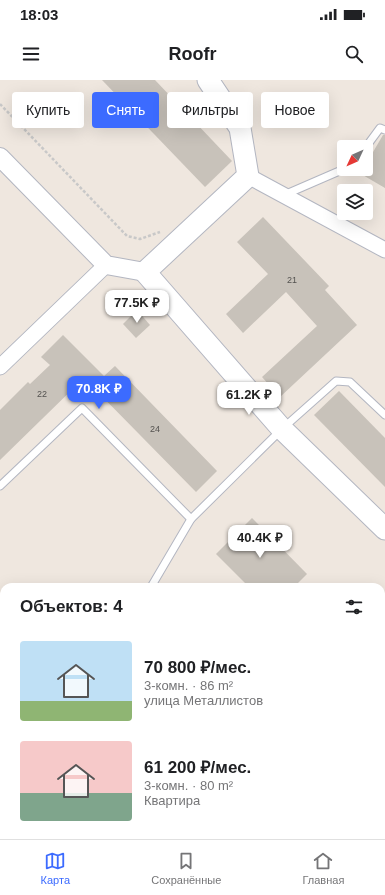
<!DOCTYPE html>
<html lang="ru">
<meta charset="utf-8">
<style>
:root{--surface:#fff;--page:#f6f6f6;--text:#202124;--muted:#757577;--line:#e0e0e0;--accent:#3c6bff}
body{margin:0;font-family:Arial,sans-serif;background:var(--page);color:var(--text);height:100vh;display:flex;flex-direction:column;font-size:15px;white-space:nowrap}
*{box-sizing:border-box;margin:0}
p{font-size:13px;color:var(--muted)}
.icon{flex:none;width:22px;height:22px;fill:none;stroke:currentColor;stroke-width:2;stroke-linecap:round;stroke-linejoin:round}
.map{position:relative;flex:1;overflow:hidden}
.sheet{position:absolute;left:0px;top:503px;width:385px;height:256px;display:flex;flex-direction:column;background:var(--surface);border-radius:12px 12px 0 0;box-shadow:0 4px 16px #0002}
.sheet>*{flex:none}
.top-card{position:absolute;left:12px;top:12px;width:361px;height:36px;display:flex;gap:8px}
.needle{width:26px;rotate:226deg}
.controls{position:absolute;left:337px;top:60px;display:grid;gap:8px}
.controls a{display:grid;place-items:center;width:36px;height:36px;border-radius:4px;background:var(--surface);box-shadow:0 4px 16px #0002;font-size:20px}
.price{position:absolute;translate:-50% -34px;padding:0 9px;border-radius:8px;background:#fff;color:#222;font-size:13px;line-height:26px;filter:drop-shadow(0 1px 2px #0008)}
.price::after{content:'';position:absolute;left:50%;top:24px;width:12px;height:9px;margin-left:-6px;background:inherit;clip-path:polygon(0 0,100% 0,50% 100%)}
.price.current{background:var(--accent);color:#fff}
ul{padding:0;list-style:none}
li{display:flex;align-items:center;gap:12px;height:100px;padding:0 20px}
li span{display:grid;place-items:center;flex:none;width:112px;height:80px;border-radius:4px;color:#555}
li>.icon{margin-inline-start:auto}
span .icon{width:48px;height:48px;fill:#fffc;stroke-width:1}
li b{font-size:17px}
h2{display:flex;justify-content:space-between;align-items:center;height:48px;padding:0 20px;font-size:17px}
.pill{padding:0 14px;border-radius:4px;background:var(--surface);box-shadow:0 4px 16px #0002;font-size:14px;line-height:36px}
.pill.current{background:var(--accent);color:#fff}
.status{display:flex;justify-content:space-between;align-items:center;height:28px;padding:0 20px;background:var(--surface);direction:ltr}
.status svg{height:11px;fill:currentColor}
header{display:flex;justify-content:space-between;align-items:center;height:52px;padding:0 20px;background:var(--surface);font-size:18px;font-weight:800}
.tab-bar{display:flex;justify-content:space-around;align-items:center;height:56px;border-top:1px solid var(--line);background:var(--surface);font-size:11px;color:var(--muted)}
.tab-bar a{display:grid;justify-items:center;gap:2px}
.tab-bar .current{color:var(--accent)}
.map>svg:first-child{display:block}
</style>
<div class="status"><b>18:03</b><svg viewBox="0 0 49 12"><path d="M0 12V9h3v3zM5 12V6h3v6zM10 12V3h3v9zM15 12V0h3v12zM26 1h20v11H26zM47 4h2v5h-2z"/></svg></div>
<header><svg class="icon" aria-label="menu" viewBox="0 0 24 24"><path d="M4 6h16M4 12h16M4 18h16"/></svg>Roofr<svg class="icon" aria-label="search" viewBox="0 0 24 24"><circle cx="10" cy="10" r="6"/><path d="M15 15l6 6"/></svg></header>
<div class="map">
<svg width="385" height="759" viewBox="0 0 385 759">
<rect width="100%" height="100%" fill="#efe7df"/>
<path fill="#b8e899" d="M381 709 385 710V759H152L150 755H381Z"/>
<g fill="#c8c2ba">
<path d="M102 0H155L232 81 205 107Z"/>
<path d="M383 55H385V108L361 94 363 89H366V84Z"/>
<path d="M263 137 329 206 325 210 357 245 280 317 262 297 317 246 286 212 243 253 226 234 268 194 237 162Z"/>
<path d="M137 230 150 245 136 258 123 244Z"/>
<path d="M63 255 104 296 115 286 217 391 196 412 84 298 0 380V330L28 302 30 304 50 285 41 277Z"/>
<path d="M339 311 385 358V407L314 335Z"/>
<path d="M252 438 307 494 294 507H249L216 474Z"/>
</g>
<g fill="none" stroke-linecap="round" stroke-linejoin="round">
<defs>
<g id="service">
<path d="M366 67 380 48 385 50"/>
<path d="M284 115 344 89"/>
<path d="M0 406 82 328 191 439"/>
<path d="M151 507 191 439 282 349 336 301 350 302 385 335"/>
<path d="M381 558 385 554"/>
<path d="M381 642 385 646"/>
<path d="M0 659 4 656"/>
<path d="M0 664 4 672"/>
<path d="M0 745 4 747"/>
<path d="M19 755 26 759"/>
<path d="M69 755 76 759"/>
<path d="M32 759 33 755"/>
</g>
<g id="minor">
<path d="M248 96 385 170"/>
<path d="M0 287 106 185"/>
</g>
<path id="tertiary" d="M0 77 106 185 145 192"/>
<path id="secondary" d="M208 0 240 48 248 96 145 192 282 349 385 449"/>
</defs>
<use href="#service" stroke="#b3b6c1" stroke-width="9"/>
<use href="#minor" stroke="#b3b6c1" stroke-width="17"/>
<use href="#tertiary" stroke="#b3b6c1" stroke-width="20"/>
<use href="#secondary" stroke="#b3b6c1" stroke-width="23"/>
<path stroke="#c8c8c8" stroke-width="2.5" stroke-dasharray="3 2" stroke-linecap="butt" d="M0 24 127 156 140 159 160 152"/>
<use href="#service" stroke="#fff" stroke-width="7"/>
<use href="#minor" stroke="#fff" stroke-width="15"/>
<use href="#tertiary" stroke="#fff" stroke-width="18"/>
<use href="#secondary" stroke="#fff" stroke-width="21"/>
</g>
<g text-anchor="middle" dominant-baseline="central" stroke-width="3.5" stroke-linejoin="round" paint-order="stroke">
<g font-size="9" fill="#545250">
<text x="292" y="200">21</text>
<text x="42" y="314">22</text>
<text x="155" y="349">24</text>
</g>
</g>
</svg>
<div class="controls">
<a><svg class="needle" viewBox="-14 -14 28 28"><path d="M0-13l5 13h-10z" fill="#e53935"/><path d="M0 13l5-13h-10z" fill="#757577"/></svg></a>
<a><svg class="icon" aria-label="layers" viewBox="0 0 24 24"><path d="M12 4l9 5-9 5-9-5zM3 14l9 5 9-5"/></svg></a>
</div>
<b class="price" style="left:137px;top:244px">77.5K ₽</b>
<b class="price current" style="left:99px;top:330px">70.8K ₽</b>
<b class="price" style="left:249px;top:336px">61.2K ₽</b>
<b class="price" style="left:260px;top:479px">40.4K ₽</b>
<div class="top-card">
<a class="pill">Купить</a>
<a class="pill current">Снять</a>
<a class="pill">Фильтры</a>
<a class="pill">Новое</a>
</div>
<section class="sheet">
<h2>Объектов: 4<svg class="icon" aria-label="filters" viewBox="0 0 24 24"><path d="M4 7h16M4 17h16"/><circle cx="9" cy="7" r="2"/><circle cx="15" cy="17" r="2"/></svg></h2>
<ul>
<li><span style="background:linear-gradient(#bfe0f5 75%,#8fb573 0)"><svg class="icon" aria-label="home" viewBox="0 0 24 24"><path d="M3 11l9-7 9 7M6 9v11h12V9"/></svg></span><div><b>70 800 ₽/мес.</b><p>3-комн. · 86 m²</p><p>улица Металлистов</p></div></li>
<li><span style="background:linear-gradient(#f6c9c9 65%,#7fa58c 0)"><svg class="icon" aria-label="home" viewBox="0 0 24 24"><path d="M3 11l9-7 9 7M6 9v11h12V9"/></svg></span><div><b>61 200 ₽/мес.</b><p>3-комн. · 80 m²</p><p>Квартира</p></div></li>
</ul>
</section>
</div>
<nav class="tab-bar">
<a class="current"><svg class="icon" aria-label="map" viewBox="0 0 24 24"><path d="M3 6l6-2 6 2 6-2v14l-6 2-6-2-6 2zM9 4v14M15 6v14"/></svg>Карта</a>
<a><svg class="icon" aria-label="saved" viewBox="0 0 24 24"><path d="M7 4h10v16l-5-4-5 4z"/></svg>Сохранённые</a>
<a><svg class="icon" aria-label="home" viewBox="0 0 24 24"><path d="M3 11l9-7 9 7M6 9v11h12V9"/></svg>Главная</a>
</nav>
